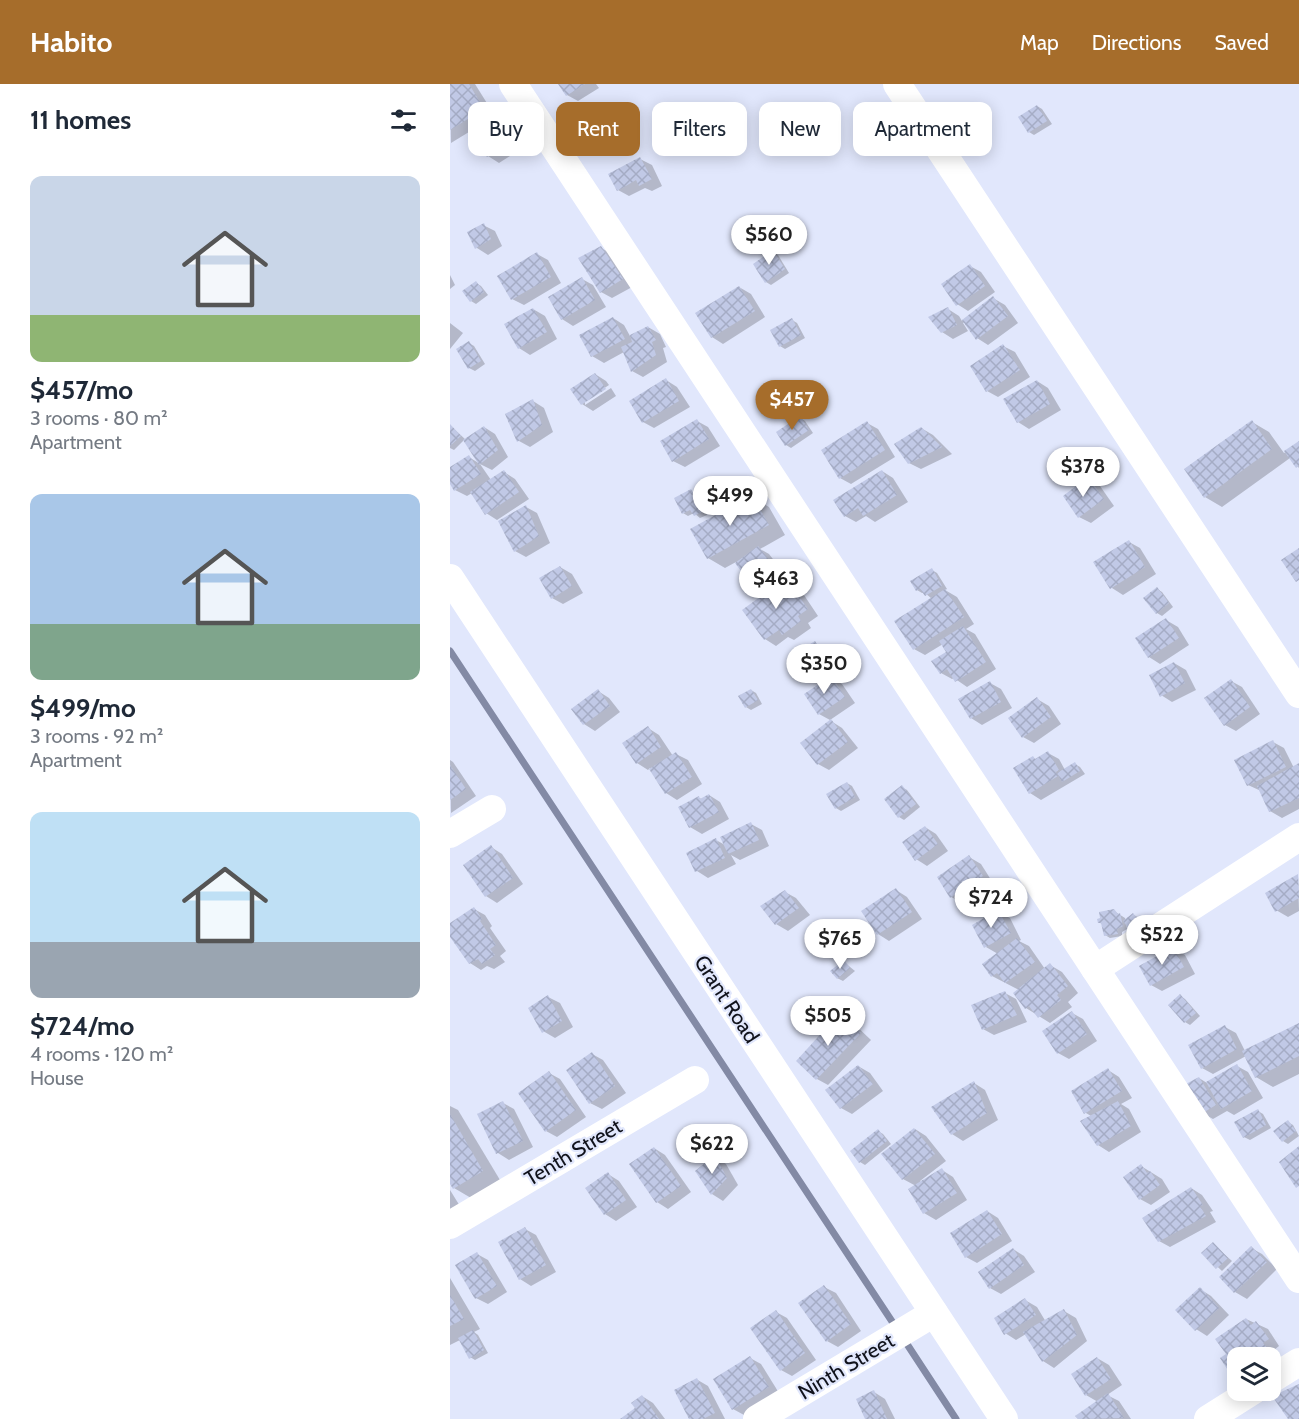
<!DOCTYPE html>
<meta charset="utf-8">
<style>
:root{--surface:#fff;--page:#f2f2f3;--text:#1f2937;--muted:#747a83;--accent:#a66d2b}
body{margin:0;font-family:Cabin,sans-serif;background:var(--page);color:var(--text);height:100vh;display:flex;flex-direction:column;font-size:22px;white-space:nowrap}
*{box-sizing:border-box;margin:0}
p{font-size:20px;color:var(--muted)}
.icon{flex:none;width:33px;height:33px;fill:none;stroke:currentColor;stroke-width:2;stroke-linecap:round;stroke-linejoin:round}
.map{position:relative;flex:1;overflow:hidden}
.side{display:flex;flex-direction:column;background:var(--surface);width:450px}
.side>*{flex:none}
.top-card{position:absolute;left:18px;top:18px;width:570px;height:54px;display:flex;gap:12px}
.buttons{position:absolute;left:777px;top:1263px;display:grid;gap:12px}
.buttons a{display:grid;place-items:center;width:54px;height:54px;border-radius:12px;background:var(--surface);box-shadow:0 3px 15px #0003;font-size:30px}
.price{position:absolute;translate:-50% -51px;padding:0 14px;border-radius:21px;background:#fff;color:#222;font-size:20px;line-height:39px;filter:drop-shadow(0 2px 3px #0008)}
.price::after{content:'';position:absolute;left:50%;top:36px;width:18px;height:14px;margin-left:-9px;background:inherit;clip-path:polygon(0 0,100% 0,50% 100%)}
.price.active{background:var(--accent);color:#fff}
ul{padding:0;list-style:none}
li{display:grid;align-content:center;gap:12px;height:318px;padding:0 30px}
li span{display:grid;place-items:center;height:186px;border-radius:12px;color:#555}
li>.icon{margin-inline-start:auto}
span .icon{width:108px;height:108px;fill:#fffc;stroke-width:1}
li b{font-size:26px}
h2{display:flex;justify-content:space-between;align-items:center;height:72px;padding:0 30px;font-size:26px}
.pill{padding:0 21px;border-radius:12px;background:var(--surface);box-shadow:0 3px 15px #0003;font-size:21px;line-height:54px}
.pill.active{background:var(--accent);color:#fff}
header{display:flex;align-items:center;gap:36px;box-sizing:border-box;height:84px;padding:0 30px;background:var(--accent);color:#fff}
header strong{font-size:28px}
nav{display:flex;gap:33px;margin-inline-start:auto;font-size:21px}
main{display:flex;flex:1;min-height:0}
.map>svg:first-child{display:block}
</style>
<header>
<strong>Habito</strong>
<nav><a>Map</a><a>Directions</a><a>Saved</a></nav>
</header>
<main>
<section class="side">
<h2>11 homes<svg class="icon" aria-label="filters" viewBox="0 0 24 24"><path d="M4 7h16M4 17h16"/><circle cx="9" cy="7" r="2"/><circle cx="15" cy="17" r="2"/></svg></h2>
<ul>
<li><span style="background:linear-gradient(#c9d6e8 75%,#8fb573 0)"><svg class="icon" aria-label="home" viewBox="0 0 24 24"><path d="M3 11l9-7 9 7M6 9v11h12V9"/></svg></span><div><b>$457/mo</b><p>3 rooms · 80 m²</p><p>Apartment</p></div></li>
<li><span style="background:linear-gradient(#a9c7e8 70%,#7fa58c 0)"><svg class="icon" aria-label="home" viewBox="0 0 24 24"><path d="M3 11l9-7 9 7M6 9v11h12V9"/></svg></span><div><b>$499/mo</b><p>3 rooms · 92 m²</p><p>Apartment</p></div></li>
<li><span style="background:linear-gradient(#bfe0f5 70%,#9aa5b1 0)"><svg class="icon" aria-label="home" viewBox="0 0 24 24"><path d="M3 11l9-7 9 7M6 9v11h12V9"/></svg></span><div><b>$724/mo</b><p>4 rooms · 120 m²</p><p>House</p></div></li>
</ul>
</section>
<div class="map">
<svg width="849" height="1335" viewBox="0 0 849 1335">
<defs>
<pattern id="building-cross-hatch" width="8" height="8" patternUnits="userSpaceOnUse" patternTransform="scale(1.5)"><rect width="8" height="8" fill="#c1c9e6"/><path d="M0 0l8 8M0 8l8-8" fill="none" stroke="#a5acc5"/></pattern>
</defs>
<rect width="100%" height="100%" fill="#e1e7fc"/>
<g fill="#0003">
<path d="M4 0H25L45 32 1 59 0 2Z"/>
<path d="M110 0H146L149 4 128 17 117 11Z"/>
<path d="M587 22 592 25 602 40 584 51 579 48Z"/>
<path d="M51 34 63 40 76 62 49 79 38 72Z"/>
<path d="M190 75 202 81 212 102 202 107 195 104 179 112 168 106Z"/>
<path d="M33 141 45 147 52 162 38 171 27 164 19 149Z"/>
<path d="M151 164 162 170 184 202 162 214 151 208Z"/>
<path d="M323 168 328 171 339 189 321 201 316 198Z"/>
<path d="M87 170 98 176 111 199 74 221 62 215Z"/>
<path d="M520 182 531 188 545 208 518 227 507 220Z"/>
<path d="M0 191 5 201 0 205Z"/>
<path d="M132 195 143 201 156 223 123 242 112 235Z"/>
<path d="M26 199 31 202 38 211 26 220 21 217Z"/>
<path d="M289 203 301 210 315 233 273 260 262 253Z"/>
<path d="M543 214 555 221 568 239 538 261 527 254 515 238 513 239 518 247 503 255 492 248 498 225 509 232 512 237Z"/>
<path d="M83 225 95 232 107 255 80 271 69 264Z"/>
<path d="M163 234 174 241 180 252 198 243 210 250 216 263 213 264 217 278 193 293 182 287 174 268 154 279 142 272 131 252Z"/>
<path d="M342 236 347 239 355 254 335 265 330 262Z"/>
<path d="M0 239 13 249 0 265Z"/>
<path d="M19 259 24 262 35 280 25 287 19 284Z"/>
<path d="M553 262 565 268 580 293 548 313 537 307Z"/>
<path d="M145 290 156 297 159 301 135 317V321L161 304 166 312 143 327 132 320Z"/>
<path d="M216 296 227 303 240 323 204 344 193 338Z"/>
<path d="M587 297 598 304 611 326 579 345 568 338Z"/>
<path d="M83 317 94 324 103 348 80 363 69 357Z"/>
<path d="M350 334 355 337 363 349 341 364 336 361Z"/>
<path d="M247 337 258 343 270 362 235 383 223 377Z"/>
<path d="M802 338 819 348 834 369 849 359V384L840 374 772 423 755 413Z"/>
<path d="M417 339 428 345 445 373 401 400 390 394Z"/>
<path d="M0 341 16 356 34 343 45 350 58 373 42 386 30 380 41 396 54 388 65 395 79 415 47 436 36 429 22 409 17 412 5 406 0 397V385L19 373 30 380 14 356 4 366 0 364Z"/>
<path d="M471 344 483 351 502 370 471 385 459 379Z"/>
<path d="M432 387 443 394 458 418 425 438 416 432 406 438 395 432Z"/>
<path d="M639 395 650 402 664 422 641 439 629 433Z"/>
<path d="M241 407 246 410 257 431 250 434 244 429 238 432 233 429Z"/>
<path d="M302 413 319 423 335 451 310 465 319 470 333 488 312 504 301 497 286 478 275 484 258 474Z"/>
<path d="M76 423 87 429 100 459 76 473 65 467Z"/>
<path d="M679 458 690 464 706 490 673 511 662 504 645 479Z"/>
<path d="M110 483 122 490 133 509 113 520 102 514Z"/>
<path d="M482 486 487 489 497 505 495 506 507 513 524 540 516 545 525 550 546 585 517 603 504 594 502 595 491 589 498 568 493 560 475 571 464 565 482 515 474 508 472 509 467 506Z"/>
<path d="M336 496 348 502 368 532 358 539 361 544 344 556 338 553 326 562 315 555Z"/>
<path d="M707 505 712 508 723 523 712 532 707 529Z"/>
<path d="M716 536 728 543 739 561 710 580 699 573Z"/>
<path d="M365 559 376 565 381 562 393 569 398 577 364 598 353 592Z"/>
<path d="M724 579 736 586 746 606 722 618 711 611Z"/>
<path d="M381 594 392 600 405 619 380 636 369 630Z"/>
<path d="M781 597 792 603 810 630 786 647 775 641Z"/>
<path d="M540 599 551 605 562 624 532 641 521 634Z"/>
<path d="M301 606 306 609 312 620 301 626 296 623Z"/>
<path d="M148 607 159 614 170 628 145 647 134 640Z"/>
<path d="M587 615 599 622 611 640 584 659 573 653Z"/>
<path d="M381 637 392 644 408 664 379 686 368 680Z"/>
<path d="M198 644 209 651 223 672 226 670 238 676 252 700 227 716 216 709 200 684 198 686 187 679Z"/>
<path d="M823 658 834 664 844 684 849 681V725L832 734 820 727 811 707 798 701Z"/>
<path d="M598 669 609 675 615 686 625 680 630 683 635 690 591 716 580 709 583 674 586 676Z"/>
<path d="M0 676 3 678 26 712 1 729Z"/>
<path d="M397 699 402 702 410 716 391 727 386 724Z"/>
<path d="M452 703 457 706 470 723 454 736 449 733Z"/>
<path d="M259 711 270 718 279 735 252 750 240 743 249 714 252 715Z"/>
<path d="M301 740 312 746 319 762 290 776 281 771 286 780 258 794 247 787 266 756 275 761Z"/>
<path d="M475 743 486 750 498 767 477 782 466 775Z"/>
<path d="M41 763 52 770 73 800 47 819 36 812Z"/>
<path d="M519 773 531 780 543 799 513 819 501 813Z"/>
<path d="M848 792 849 827 838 833 826 826Z"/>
<path d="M446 806 457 813 472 835 439 857 428 850Z"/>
<path d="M335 808 346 814 360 831 338 847 326 840 312 823Z"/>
<path d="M24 825 35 831 42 842 40 844 56 867 50 872 55 878 44 885 37 882 31 886 20 879 0 850V841Z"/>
<path d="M664 827 675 834 676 837 684 831 689 834 696 845 676 838 677 845 672 848V852L660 854 655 851 653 841 649 838Z"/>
<path d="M548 828 560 834 571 856 569 857 579 862 595 885 600 881 612 888 628 909 618 918 622 923 600 939 576 924 569 906 542 892 548 870 536 863Z"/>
<path d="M723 864 735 871 745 890 712 907 701 901Z"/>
<path d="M394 878 405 887 393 897 387 894Z"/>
<path d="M555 909 566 915 577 938 544 951 533 945Z"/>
<path d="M730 912 735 915 750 932 740 941 735 938Z"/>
<path d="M98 913 110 919 123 943 105 954 93 947Z"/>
<path d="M622 929 633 935 647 957 619 975 608 969Z"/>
<path d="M390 931 402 938 421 956 378 1001 367 995 348 977Z"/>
<path d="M849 941V990L823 1003 806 993 796 972 763 990 752 984 775 943 786 949 795 967Z"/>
<path d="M142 970 153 976 176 1009 152 1025 140 1019Z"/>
<path d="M408 982 420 989 433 1007 402 1030 391 1024Z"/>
<path d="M787 982 798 988 813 1014 784 1031 777 1027 763 1035 752 1029 749 994 757 999Z"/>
<path d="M658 986 669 993 682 1014 671 1020 679 1025 691 1048 659 1068 648 1061 641 1032 636 1029 623 1008Z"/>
<path d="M99 989 110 995 136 1033 107 1053 96 1047Z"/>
<path d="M524 999 535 1006 548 1036 513 1057 502 1050Z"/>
<path d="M53 1019 64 1025 83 1063 59 1076 48 1069 29 1031Z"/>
<path d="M0 1022 8 1026 50 1096 21 1114 4 1104 0 1097Z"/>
<path d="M808 1027 813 1030 821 1044 800 1056 794 1053Z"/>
<path d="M838 1038 843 1041 849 1052 838 1060 833 1057Z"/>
<path d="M465 1045 476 1052 496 1077 470 1097 471 1099 492 1086 503 1093 517 1116 486 1136 474 1129 466 1102 453 1095Z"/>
<path d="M428 1047 433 1050 441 1060 415 1081 410 1078Z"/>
<path d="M204 1064 215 1071 241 1108 218 1125 207 1118Z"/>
<path d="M265 1073 276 1080 288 1101 273 1117 262 1110 247 1088Z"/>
<path d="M691 1082 712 1095 720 1108 701 1121 690 1115Z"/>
<path d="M158 1090 169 1097 187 1123 166 1137 155 1130Z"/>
<path d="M741 1104 752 1111 763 1127 760 1128 766 1138 720 1163 709 1157Z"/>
<path d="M0 1106 13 1127 0 1135Z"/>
<path d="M537 1127 548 1134 562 1157 527 1179 516 1173Z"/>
<path d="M75 1145 86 1151 106 1188 81 1202 70 1195Z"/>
<path d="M763 1160 782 1177 772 1187 753 1169Z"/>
<path d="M801 1164 812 1170 827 1185 797 1215 785 1208 771 1193Z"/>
<path d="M563 1165 574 1172 585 1188 551 1210 540 1204Z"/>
<path d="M27 1170 38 1176 57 1208 38 1220 26 1214Z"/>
<path d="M0 1194 30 1245 24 1248 28 1251 38 1269 25 1276 20 1273 10 1256 0 1261Z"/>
<path d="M374 1203 386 1209 411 1247 388 1263 377 1257Z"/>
<path d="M750 1205 761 1212 779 1231 757 1252 746 1245Z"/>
<path d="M575 1216 587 1223 596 1238 614 1227 626 1234 637 1257 604 1284 593 1277 576 1250 566 1256 555 1249Z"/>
<path d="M326 1228 337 1234 366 1276 342 1292 331 1286Z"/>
<path d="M796 1235 818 1245 829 1262 824 1266 828 1272 820 1277V1274H788V1293L782 1290 778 1271Z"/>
<path d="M300 1274 311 1280 329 1309 294 1331 283 1325Z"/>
<path d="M647 1274 659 1281 672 1301 657 1311 669 1317 681 1335H630L627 1332 648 1318 636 1311Z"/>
<path d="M246 1295 258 1302 275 1335H241Z"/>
<path d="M424 1308 435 1315 445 1335H417Z"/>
<path d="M192 1312 203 1319 215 1335H173L187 1325Z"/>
</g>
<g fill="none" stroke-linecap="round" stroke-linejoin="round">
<g stroke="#838aa5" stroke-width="7">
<path d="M0 567 447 1245"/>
<path d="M453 1254 506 1335"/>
</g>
</g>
<g fill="url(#building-cross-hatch)">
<path d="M0 0H19L34 25 0 46Z"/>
<path d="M108 0H135L116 12Z"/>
<path d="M587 21 597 37 578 49 568 33Z"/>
<path d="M51 32 66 55 37 73 22 50Z"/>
<path d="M190 73 202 95 189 102 186 96 167 107 158 90Z"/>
<path d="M34 139 41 155 25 165 17 148Z"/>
<path d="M151 162 173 195 150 209 128 174Z"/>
<path d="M323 166 335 185 315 199 303 180Z"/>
<path d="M87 168 101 193 61 216 47 192Z"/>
<path d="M520 180 535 202 506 222 491 200Z"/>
<path d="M132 193 145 216 111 236 98 213Z"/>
<path d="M26 197 34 208 20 218 12 207Z"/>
<path d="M289 202 305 227 261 254 245 229Z"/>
<path d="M543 212 558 232 526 256 512 236Z"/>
<path d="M498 223 507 241 491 249 478 233Z"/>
<path d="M83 224 97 248 68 265 54 240Z"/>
<path d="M163 233 175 255 141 273 129 251Z"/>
<path d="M342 234 351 251 329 263 320 246Z"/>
<path d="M198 242 206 256 202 258 206 271 181 288 171 263 182 258 180 251Z"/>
<path d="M19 257 31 277 18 285 6 265Z"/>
<path d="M553 260 570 286 536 308 520 282Z"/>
<path d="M145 289 156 305 131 321 120 305Z"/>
<path d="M216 294 229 317 192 339 179 317Z"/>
<path d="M587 296 600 320 567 339 553 315Z"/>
<path d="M83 315 92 341 67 358 55 330Z"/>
<path d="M350 332 359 346 335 362 326 348Z"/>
<path d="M247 335 259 355 222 378 210 357Z"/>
<path d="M802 336 822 365 754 414 734 385Z"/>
<path d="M417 337 435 366 389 395 371 366Z"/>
<path d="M0 340 11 352 0 362Z"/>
<path d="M34 342 48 366 29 381 13 356Z"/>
<path d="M471 343 492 363 458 380 444 360Z"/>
<path d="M849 357V382L846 384 834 367Z"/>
<path d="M19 371 31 390 4 407 0 400V383Z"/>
<path d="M54 386 69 408 35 431 20 408Z"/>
<path d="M432 386 447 411 413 432 408 424 394 433 383 416Z"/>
<path d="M638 393 654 415 628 434 613 412Z"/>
<path d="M241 405 252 428 244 432 240 426 232 430 224 414Z"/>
<path d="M302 411 319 441 257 475 240 445Z"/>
<path d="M76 421 89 452 64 468 48 437Z"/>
<path d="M679 456 695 483 660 505 643 478Z"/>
<path d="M308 462 323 481 300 499 285 479Z"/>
<path d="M849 464V496L846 498 831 476Z"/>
<path d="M110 482 122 502 101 515 89 494Z"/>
<path d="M482 484 492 502 475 512 470 505 466 507 460 497Z"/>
<path d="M336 494 358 525 348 532 351 537 332 551 329 546 314 556 292 526Z"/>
<path d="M707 503 719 519 706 530 693 514Z"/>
<path d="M495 505 514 533 463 566 444 537Z"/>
<path d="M716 534 729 554 698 574 685 554Z"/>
<path d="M513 542 536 578 505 598 497 585 490 590 481 577 496 568 489 557Z"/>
<path d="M365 557 371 567 381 560 387 570 352 593 339 573Z"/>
<path d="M724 578 735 599 710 613 699 591Z"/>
<path d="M381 592 395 613 368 631 354 610Z"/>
<path d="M781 595 800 623 774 642 754 614Z"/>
<path d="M540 597 551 618 520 635 508 615Z"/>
<path d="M148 605 160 622 133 641 121 625Z"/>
<path d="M301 605 308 616 295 624 288 612Z"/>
<path d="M587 613 601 633 572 654 558 634Z"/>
<path d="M381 635 398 658 367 681 350 659Z"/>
<path d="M198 642 211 663 186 680 172 659Z"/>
<path d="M823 656 836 683 797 702 784 676Z"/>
<path d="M598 667 609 686 606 688 604 685 608 692 579 710 563 684 583 672 585 675Z"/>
<path d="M226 668 242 693 215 710 199 685Z"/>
<path d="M625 678 630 687 612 698 607 689Z"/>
<path d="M849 679V714L819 728 807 702Z"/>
<path d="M0 681 16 705 0 716Z"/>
<path d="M397 698 405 713 385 725 376 710Z"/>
<path d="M452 701 466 720 448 734 434 715Z"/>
<path d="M259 710 269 728 239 744 228 723 249 712 250 715Z"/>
<path d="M301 738 309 756 278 770 270 753Z"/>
<path d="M475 742 488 760 465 777 452 758Z"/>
<path d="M266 754 275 774 245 788 236 769Z"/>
<path d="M41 761 63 794 35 813 13 781Z"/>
<path d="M519 771 533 792 500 814 487 793Z"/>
<path d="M848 790 849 814 825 828 815 809Z"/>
<path d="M446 804 462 828 427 851 411 827Z"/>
<path d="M335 806 349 824 325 841 310 822Z"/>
<path d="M24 823 32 835 30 837 46 861 40 865 45 871 32 880 28 875 19 880 0 853V839Z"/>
<path d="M664 825 668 830 670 829 673 842 667 845 668 850 654 852 651 839H648L647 835 650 834 649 828Z"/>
<path d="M548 826 561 849 534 864 522 841Z"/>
<path d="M683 829 692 841 682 849 673 837Z"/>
<path d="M567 854 585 878 555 899 547 889 541 893 532 880Z"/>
<path d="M723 863 734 883 700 902 689 882Z"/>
<path d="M394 876 400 884 387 895 380 887Z"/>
<path d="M600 879 618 902 607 911 611 916 588 934 579 922 575 925 563 909Z"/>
<path d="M555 907 567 931 532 946 521 921Z"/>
<path d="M730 910 746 929 734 939 718 921Z"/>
<path d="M98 911 112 937 92 949 78 924Z"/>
<path d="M622 927 637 950 607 970 592 947Z"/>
<path d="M390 929 411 949 366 996 346 977Z"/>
<path d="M849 939V972L805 994 792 967Z"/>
<path d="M775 941 787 965 751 985 738 961Z"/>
<path d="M142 968 165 1002 139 1020 116 986Z"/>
<path d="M787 980 802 1007 771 1025 756 998Z"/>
<path d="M408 981 423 1000 390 1025 375 1006Z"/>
<path d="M658 984 672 1007 634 1030 621 1007Z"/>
<path d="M99 987 126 1026 95 1048 68 1009Z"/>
<path d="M749 993 766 1021 751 1030 734 1001Z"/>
<path d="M524 997 537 1029 501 1051 481 1023Z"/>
<path d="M53 1017 73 1057 46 1070 27 1030Z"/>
<path d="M668 1017 681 1042 647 1062 630 1037Z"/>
<path d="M808 1025 816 1041 793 1054 784 1038Z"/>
<path d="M0 1030 33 1087 3 1105 0 1100Z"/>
<path d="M838 1036 846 1047 832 1058 823 1047Z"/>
<path d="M464 1044 485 1070 452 1096 431 1070Z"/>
<path d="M428 1045 437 1057 409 1079 400 1067Z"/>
<path d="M849 1062V1102L846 1104 829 1078Z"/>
<path d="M204 1063 231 1102 206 1119 179 1080Z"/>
<path d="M265 1071 277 1094 261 1111 245 1087Z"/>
<path d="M691 1080 697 1089 700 1087 710 1101 689 1116 673 1093Z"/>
<path d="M492 1084 507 1109 473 1130 458 1105Z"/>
<path d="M158 1088 176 1116 154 1131 135 1104Z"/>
<path d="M741 1103 753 1121 750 1122 756 1132 708 1158 692 1134Z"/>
<path d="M537 1126 552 1150 515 1174 500 1149Z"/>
<path d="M75 1143 96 1181 69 1196 48 1158Z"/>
<path d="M763 1158 778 1174 766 1185 751 1169Z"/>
<path d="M801 1162 817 1178 784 1209 769 1193Z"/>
<path d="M563 1164 574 1181 539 1205 528 1188Z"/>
<path d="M27 1168 47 1202 25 1215 5 1181Z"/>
<path d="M374 1201 401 1240 376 1258 348 1219Z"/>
<path d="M750 1203 769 1224 745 1247 725 1226Z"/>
<path d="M0 1211 14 1235 0 1242Z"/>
<path d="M575 1214 586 1231 554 1251 544 1234Z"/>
<path d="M614 1225 627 1251 592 1278 573 1248Z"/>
<path d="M326 1226 355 1269 330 1287 300 1244Z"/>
<path d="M796 1234 801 1241 806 1237 819 1255 813 1259 818 1265 806 1274H788V1286L781 1291 770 1274 776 1270 765 1255Z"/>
<path d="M23 1246 34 1266 19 1275 8 1254Z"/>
<path d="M300 1272 319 1303 282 1326 263 1295Z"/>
<path d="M647 1273 661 1295 635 1312 621 1290Z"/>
<path d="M247 1294 265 1329 253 1335H239L224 1306Z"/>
<path d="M849 1300V1335H838L822 1312Z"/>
<path d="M424 1306 437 1335H415L406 1315Z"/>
<path d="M658 1309 674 1334 628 1335 625 1332Z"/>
<path d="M192 1311 209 1335H170L185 1324 181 1319Z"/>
</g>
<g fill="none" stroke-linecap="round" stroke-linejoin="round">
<g stroke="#fff" stroke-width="28">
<path d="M63 0 849 1195"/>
<path d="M447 0 849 610"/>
<path d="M0 494 554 1335"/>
<path d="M0 750 42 725"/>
<path d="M645 885 849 753"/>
<path d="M0 1141 245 996"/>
<path d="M820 1296 849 1278"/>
<path d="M307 1335 484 1229"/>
<path d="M758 1335 804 1306"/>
</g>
</g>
<g text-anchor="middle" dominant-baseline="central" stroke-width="4.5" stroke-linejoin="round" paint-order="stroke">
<g font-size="21" fill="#10121b" stroke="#e1e7fc">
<text transform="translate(277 915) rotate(57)">Grant Road</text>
<text transform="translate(123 1068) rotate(-31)">Tenth Street</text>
<text transform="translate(396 1282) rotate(-31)">Ninth Street</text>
</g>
</g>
</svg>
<div class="buttons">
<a><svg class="icon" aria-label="layers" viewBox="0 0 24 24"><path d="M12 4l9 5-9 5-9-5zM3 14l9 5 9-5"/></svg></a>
</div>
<b class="price" style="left:319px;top:182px">$560</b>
<b class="price active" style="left:342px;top:347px">$457</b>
<b class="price" style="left:633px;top:414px">$378</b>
<b class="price" style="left:280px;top:443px">$499</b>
<b class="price" style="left:326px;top:526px">$463</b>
<b class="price" style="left:374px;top:611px">$350</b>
<b class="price" style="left:541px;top:845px">$724</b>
<b class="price" style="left:712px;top:882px">$522</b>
<b class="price" style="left:390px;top:886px">$765</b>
<b class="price" style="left:378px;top:963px">$505</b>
<b class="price" style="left:262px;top:1091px">$622</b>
<div class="top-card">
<a class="pill">Buy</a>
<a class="pill active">Rent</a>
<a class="pill">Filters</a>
<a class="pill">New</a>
<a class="pill">Apartment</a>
</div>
</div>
</main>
